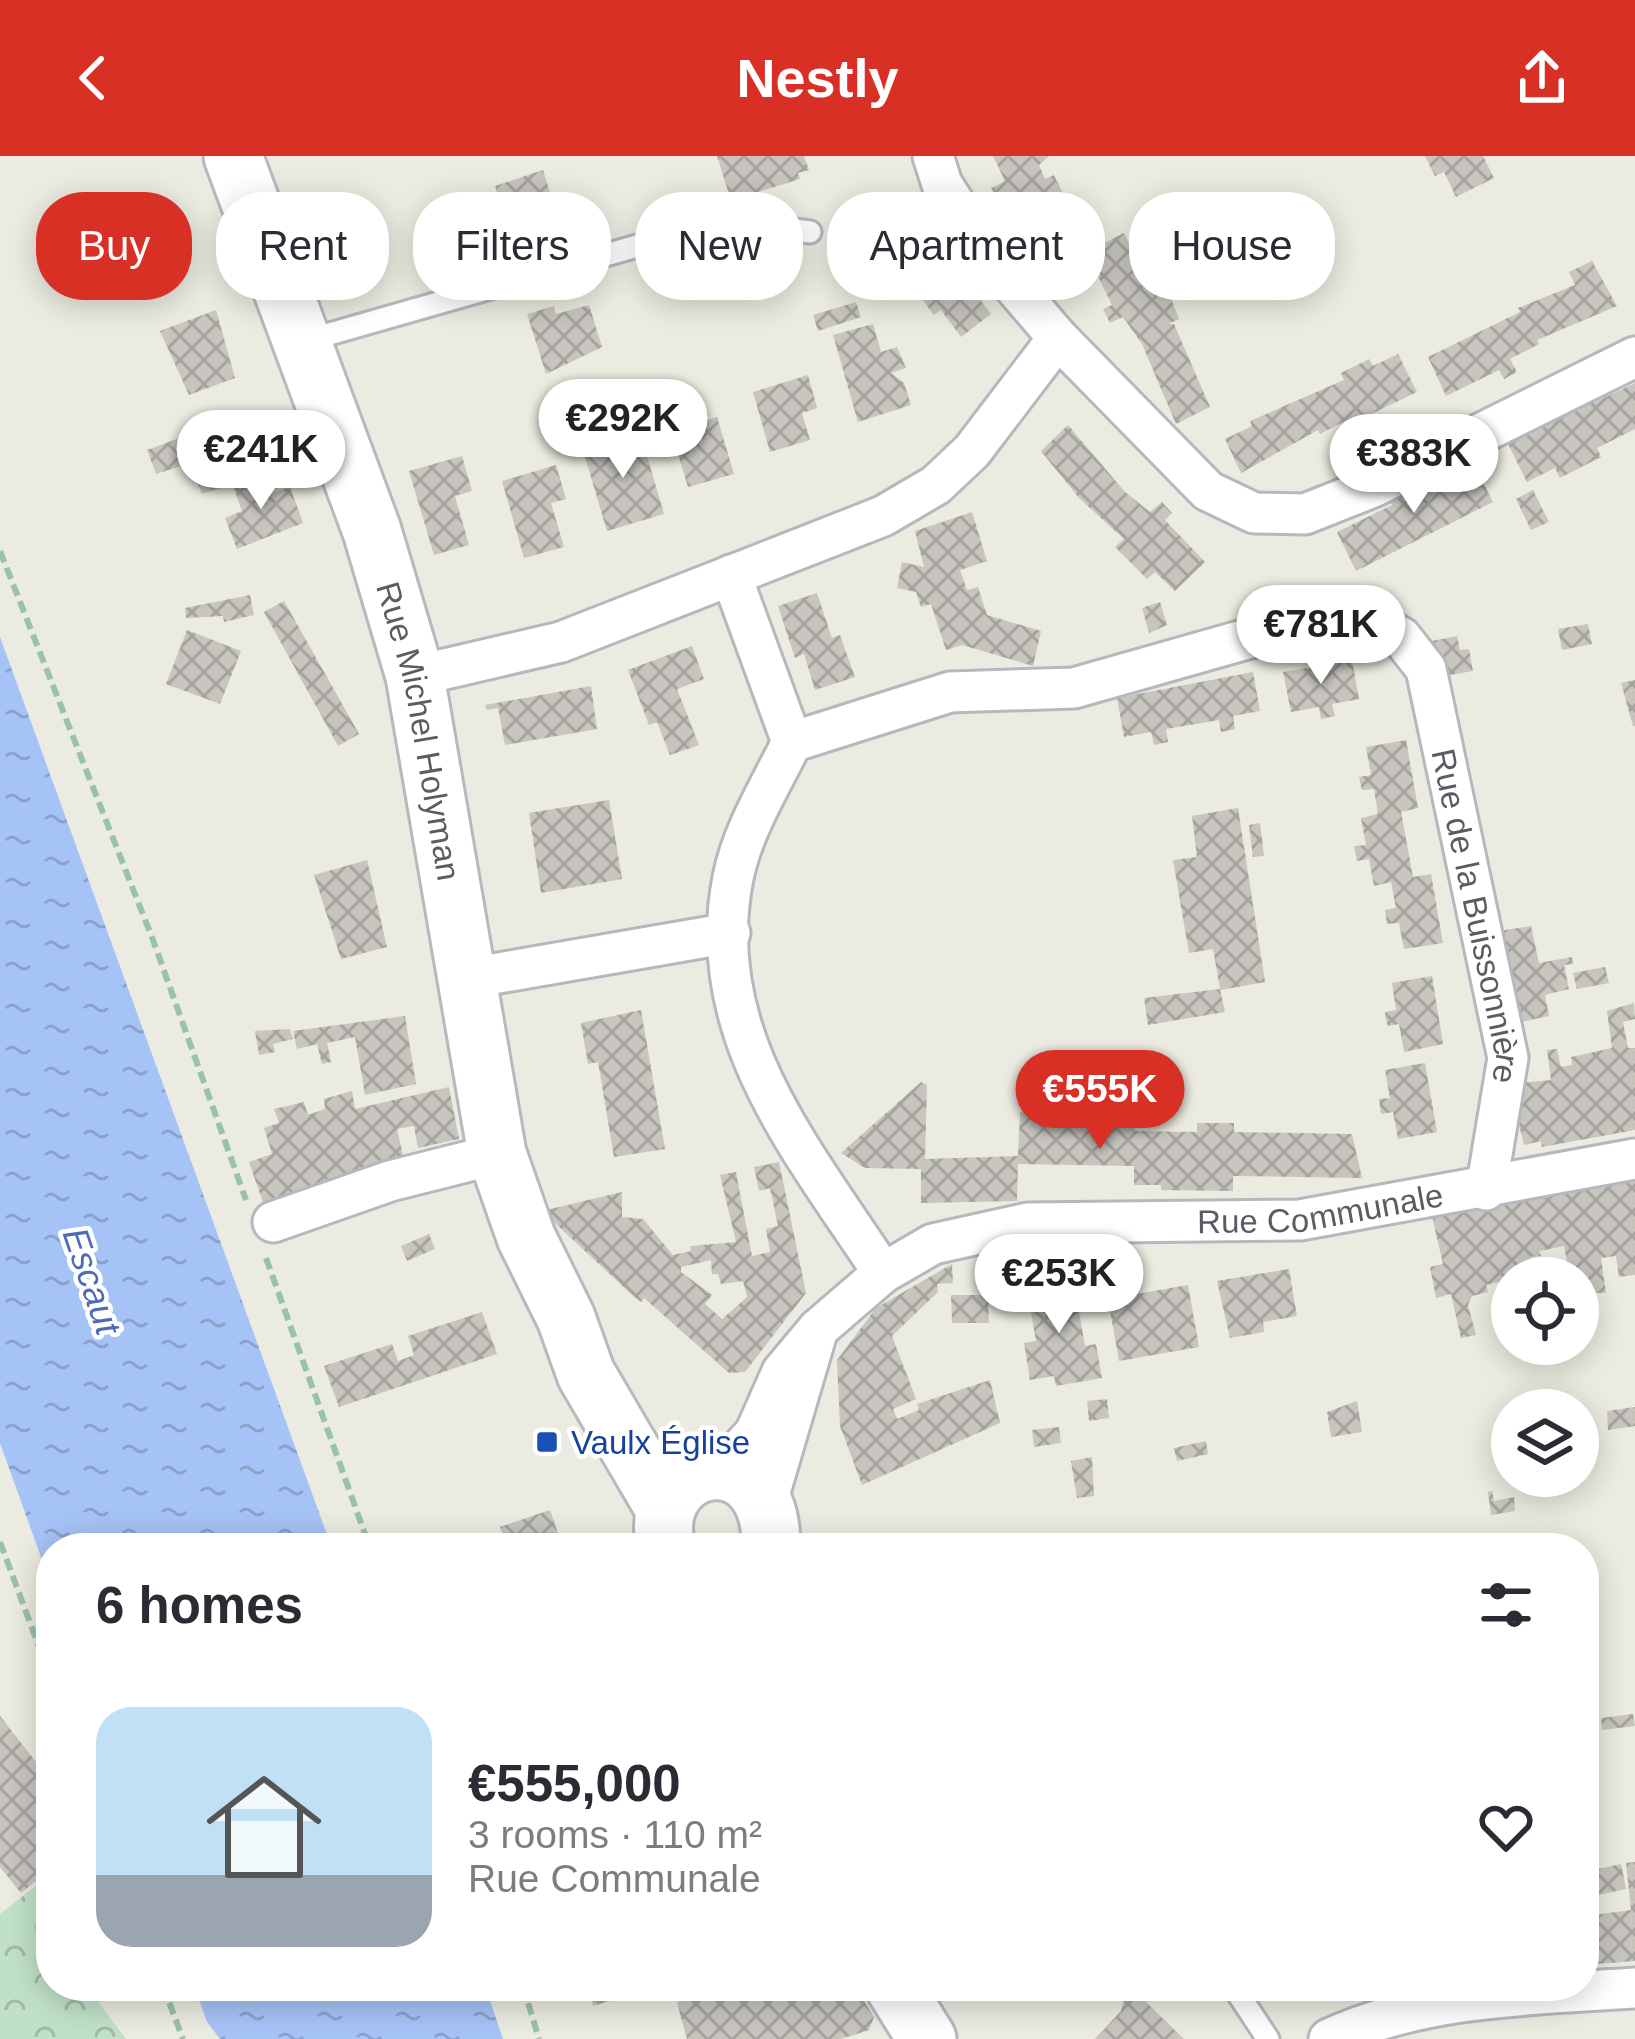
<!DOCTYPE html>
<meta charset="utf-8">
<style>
:root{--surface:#fff;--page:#f7f7f7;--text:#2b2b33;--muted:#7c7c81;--accent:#d93025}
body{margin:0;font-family:Helvetica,sans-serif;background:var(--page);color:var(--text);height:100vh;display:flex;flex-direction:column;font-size:45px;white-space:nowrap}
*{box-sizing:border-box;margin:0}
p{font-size:39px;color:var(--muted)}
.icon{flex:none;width:66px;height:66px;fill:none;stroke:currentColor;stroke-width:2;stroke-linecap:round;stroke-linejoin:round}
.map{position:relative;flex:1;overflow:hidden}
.drawer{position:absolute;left:36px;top:1377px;width:1563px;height:468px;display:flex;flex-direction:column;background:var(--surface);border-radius:48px;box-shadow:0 6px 30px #0003}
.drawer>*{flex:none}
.hud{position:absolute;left:36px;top:36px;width:1563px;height:108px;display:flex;gap:24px}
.tools{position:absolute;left:1491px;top:1101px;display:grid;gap:24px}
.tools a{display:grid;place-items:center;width:108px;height:108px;border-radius:50%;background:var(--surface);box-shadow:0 6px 30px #0003;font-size:60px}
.price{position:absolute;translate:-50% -102px;padding:0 27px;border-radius:42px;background:#fff;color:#222;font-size:39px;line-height:78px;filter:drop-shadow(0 3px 6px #0008)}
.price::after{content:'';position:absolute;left:50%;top:72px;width:36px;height:27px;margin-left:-18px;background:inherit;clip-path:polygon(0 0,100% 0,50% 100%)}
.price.current{background:var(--accent);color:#fff}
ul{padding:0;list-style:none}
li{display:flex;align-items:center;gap:36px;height:300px;padding:0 60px}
li span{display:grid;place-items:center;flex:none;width:336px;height:240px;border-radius:36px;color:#555}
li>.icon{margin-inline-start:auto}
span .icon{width:144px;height:144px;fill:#fffc;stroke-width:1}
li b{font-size:51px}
h2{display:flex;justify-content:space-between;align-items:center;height:144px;padding:0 60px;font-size:51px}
.pill{padding:0 42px;border-radius:48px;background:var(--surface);box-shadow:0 6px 30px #0003;font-size:42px;line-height:108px}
.pill.current{background:var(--accent);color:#fff}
header{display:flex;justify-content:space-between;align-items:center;height:156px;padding:0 60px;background:var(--accent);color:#fff;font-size:54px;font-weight:700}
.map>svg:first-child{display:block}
</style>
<header><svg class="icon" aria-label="back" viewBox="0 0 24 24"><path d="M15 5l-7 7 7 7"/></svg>Nestly<svg class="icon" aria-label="share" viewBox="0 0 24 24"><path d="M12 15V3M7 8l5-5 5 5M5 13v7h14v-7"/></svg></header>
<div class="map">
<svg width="1635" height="1883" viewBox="0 0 1635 1883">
<defs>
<pattern id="forest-crowns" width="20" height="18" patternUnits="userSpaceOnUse" patternTransform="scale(3)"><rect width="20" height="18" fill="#c0e1c7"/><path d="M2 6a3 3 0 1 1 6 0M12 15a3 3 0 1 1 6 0" fill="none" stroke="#9fbaa5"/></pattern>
<pattern id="water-ripples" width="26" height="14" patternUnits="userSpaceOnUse" patternTransform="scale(3)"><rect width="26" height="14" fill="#a6c3f7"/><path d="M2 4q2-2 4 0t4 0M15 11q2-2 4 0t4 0" fill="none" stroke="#8aa2cb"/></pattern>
<pattern id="building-cross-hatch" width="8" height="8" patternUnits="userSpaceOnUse" patternTransform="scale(3)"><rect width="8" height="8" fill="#c7c5be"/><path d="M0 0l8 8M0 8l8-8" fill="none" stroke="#a5a39e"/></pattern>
</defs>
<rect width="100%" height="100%" fill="#ebebe1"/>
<path fill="url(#forest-crowns)" d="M51 1718V1830H99V1847L126 1883H0V1758Z"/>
<g fill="url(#water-ripples)">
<path d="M0 481 332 1392H51V1429L0 1287Z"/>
<path d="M194 1830H485L503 1883H220L207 1866Z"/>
</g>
<g fill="url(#building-cross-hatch)" fill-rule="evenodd">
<path d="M717 0H804L809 14 798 17 800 23 758 36 760 43 733 51Z"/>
<path d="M993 0H1049L1039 9 1045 23 1054 19 1067 46 1059 50 1072 81 1034 95 1008 42 999 47 991 32 1005 25Z"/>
<path d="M1425 0H1483L1494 22 1456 41 1444 16 1435 20Z"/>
<path d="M543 14 560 68 511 83 495 30Z"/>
<path d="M148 60 164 103 74 133 58 93Z"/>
<path d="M1124 77 1137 103 1153 95 1179 163 1168 168H1174L1210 251 1176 268 1142 188 1123 161 1110 167 1103 153 1112 149 1086 96Z"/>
<path d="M745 90 750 119 733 122 727 93Z"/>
<path d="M946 98 991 158 961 181 941 154 934 159 915 134 922 129 916 120Z"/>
<path d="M1592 105 1617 150 1537 184 1539 188 1510 203 1517 216 1504 223 1499 214 1446 240 1428 201 1520 156 1518 152 1575 129 1569 116Z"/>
<path d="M856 146 861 161 818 175 813 159Z"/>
<path d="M589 149 602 191 546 218 527 158 554 150 556 158Z"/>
<path d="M216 154 235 222 189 239 160 175Z"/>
<path d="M873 168 881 196 897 191 906 212 891 217 904 227 911 249 858 266 833 179Z"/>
<path d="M1398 198 1417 236 1365 261 1369 271 1354 278 1347 264 1320 278 1318 274 1241 317 1225 283 1252 270 1250 265 1344 224 1341 217 1369 203 1373 210Z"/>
<path d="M808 219 817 252 802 257 810 284 770 296 753 236Z"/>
<path d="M1635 227V273L1597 292 1601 301 1560 322 1555 312 1527 326 1508 288 1561 262 1558 254 1591 238 1595 246Z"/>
<path d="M243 259 256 292 222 301 232 328 202 338 190 307 156 318 147 294Z"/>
<path d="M717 261 734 318 688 331 671 275Z"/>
<path d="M1068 269 1125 336 1150 356 1162 346 1172 357 1165 364 1205 406 1175 435 1155 416 1147 423 1115 391 1124 383 1079 342 1041 295Z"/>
<path d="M640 276 664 358 607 375 582 291Z"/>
<path d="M462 300 472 335 455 340 469 389 434 399 409 315Z"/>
<path d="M1474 308 1493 346 1356 415 1337 376 1392 349 1388 340 1416 325 1421 334Z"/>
<path d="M556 309 566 343 551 347 564 391 524 402 502 325Z"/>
<path d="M261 316 269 338 290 331 303 367 237 393 225 362 242 355 232 327Z"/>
<path d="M1533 334 1549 366 1531 374 1516 343Z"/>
<path d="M972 356 987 405 960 414 967 434 978 431 987 459 1041 475 1033 510 962 489 946 494 931 448 921 451 916 436 897 432 902 406 924 411 915 375Z"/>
<path d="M817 437 832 482 840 479 855 521 815 534 804 498 795 502 778 450Z"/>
<path d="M250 439 254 459 224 466 223 460 186 462 185 452Z"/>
<path d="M284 445 359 578 338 590 264 456Z"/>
<path d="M1160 446 1167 469 1149 477 1142 452Z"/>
<path d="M1588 468 1592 488 1562 494 1558 473Z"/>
<path d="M187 474 241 495 220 548 166 528Z"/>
<path d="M1457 480 1460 494 1469 493 1473 515 1439 521 1432 485Z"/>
<path d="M692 490 704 523 677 533 699 589 670 599 657 566 649 569 628 514Z"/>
<path d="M1352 504 1359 543 1332 548 1335 560 1321 563 1319 551 1291 556 1283 516Z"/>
<path d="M1253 516 1260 555 1233 560 1235 573 1221 576 1219 564 1166 573 1168 586 1154 589 1151 576 1124 581 1117 542Z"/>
<path d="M1635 524V570H1633L1621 527Z"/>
<path d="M591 530 597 573 505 589 498 552 487 554 485 549Z"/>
<path d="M1406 584 1418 652 1401 656 1413 721 1431 718 1443 787 1404 793 1399 767 1387 768 1385 754 1396 752 1391 726 1374 730 1369 703 1357 705 1354 690 1366 689 1361 662 1378 658 1374 633 1362 634 1359 621 1371 619 1366 591Z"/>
<path d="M609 644 622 723 541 737 529 657Z"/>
<path d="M1238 652 1265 826 1220 834 1225 856 1148 869 1144 842 1220 833 1213 793 1189 797 1173 704 1197 701 1192 660Z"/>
<path d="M1260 667 1264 700 1253 701 1249 669Z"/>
<path d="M367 704 387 791 341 803 314 719Z"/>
<path d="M1531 770 1539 807 1572 801 1573 808 1564 809 1569 833 1545 839 1549 860 1513 868 1493 776Z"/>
<path d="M1605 811 1609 827 1577 833 1573 817Z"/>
<path d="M1432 820 1443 888 1404 896 1399 868 1388 870 1386 864 1385 856 1396 854 1392 827Z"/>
<path d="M1634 847 1635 863 1623 866 1628 892H1635V974L1542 991 1541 985 1524 989 1509 928 1551 924 1547 894 1557 893 1561 911 1572 909 1571 901 1612 892 1607 855Z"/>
<path d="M641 854 665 993 614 1001 598 906 588 908 581 867Z"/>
<path d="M405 860 416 928 365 939 355 881 327 887 331 906 322 908 317 888 297 893 293 875Z"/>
<path d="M290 873 293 883 273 888 275 896 259 899 255 875Z"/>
<path d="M1062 900 1082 901 1081 920 1061 919Z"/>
<path d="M1425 907 1437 976 1398 983 1393 956 1381 958 1379 943 1390 942 1385 914Z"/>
<path d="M921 926 927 929 925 1003 1018 1000 1020 956 1058 957 1059 942 1094 943V958L1135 959V975L1197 976V967H1234V976L1352 978 1362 1022 1233 1020V1035L1161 1034V1029H1134V1010L1018 1008 1017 1045 921 1047V1013L865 1012 841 997Z"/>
<path d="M449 931 459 983 418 992 414 970 397 973 404 1004 265 1052 249 1006 272 998 264 972 279 967 274 953 304 946 308 959 325 953 324 943 352 935 355 953Z"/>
<path d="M779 1006 806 1137 745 1216 729 1217 644 1142 641 1146 631 1138 542 1055 622 1036V1061L643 1063 673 1099 691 1095 690 1090 736 1086 720 1019 736 1016 752 1100 770 1096 766 1073 778 1070 770 1032 759 1035 754 1011ZM711 1104 712 1118H718L721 1128 743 1125 747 1141 722 1163 705 1148 712 1139 681 1116V1111Z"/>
<path d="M1635 1020V1119L1619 1121 1616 1100 1601 1102 1606 1137H1578V1122H1540L1538 1110 1567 1105 1564 1090 1539 1095 1541 1100 1530 1101 1534 1122H1512V1158L1504 1125 1486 1129 1488 1136 1472 1140 1468 1149 1476 1179 1461 1182 1451 1138 1436 1142 1430 1111 1443 1108 1432 1060Z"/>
<path d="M429 1078 435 1093 407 1105 401 1090Z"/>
<path d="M952 1108 953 1127 937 1128 938 1136 892 1180 916 1243 893 1253 897 1263 919 1254 917 1248 990 1224 1000 1267 862 1329 840 1270 837 1204 876 1152Z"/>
<path d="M1289 1113 1297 1160 1263 1166 1264 1176 1230 1182 1217 1125Z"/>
<path d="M1073 1121 1085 1190 1096 1188 1102 1222 1056 1230 1054 1220 1030 1224 1024 1187 1036 1185 1026 1129Z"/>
<path d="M1188 1129 1199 1191 1119 1205 1108 1143Z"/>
<path d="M951 1139H988L989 1167H952Z"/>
<path d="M482 1156 497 1198 339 1251 324 1210 392 1188 398 1205 414 1199 408 1180Z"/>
<path d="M1107 1243 1109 1262 1089 1265 1087 1245Z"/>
<path d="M1357 1245 1362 1276 1331 1281 1327 1256Z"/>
<path d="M1635 1251V1270L1608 1274 1607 1255Z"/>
<path d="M1059 1271 1061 1287 1034 1291 1032 1274Z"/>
<path d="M1206 1285 1208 1298 1177 1305 1174 1292Z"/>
<path d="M1092 1301 1094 1340 1077 1342 1071 1305Z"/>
<path d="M1492 1335 1494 1345 1514 1341 1515 1355 1491 1359 1488 1336Z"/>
<path d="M550 1354 563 1392H507L500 1371Z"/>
<path d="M1633 1558 1635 1570 1602 1574 1601 1562Z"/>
<path d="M0 1560 51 1625V1713L21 1737 0 1711Z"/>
<path d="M1595 1585 1599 1678H1584V1586Z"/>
<path d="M1635 1706V1805L1585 1809 1584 1786 1592 1782 1587 1760 1631 1754 1626 1707Z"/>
<path d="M1621 1708 1626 1733 1598 1739 1593 1714Z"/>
<path d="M599 1830H643L644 1835 593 1850 589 1833Z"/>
<path d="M695 1830H855L874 1861 869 1874 841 1883H687L677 1847Z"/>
<path d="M1127 1832 1146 1835 1147 1847 1184 1883H1095L1121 1855Z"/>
</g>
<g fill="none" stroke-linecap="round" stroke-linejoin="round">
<defs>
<g id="lane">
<path d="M305 185 665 82 742 67 810 76"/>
<path d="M1233 1830 1268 1883"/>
</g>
<g id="street">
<path d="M933 0 942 28 988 100 1058 182 1208 335 1254 357 1305 358 1373 331 1635 201"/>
<path d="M731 419 792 586"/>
<path d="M415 520 561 486 883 360 936 329 972 295 1058 182"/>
<path d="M464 823 730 777"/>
<path d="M273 1066 390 1025 497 998"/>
<path id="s1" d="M883 1117C804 996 702 878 733 722 742 675 771 629 792 586L950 536 1074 532 1289 471 1358 459 1401 481 1426 513 1508 902 1486 1034"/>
<path id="s2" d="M818 1173 883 1117 933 1088 1028 1067 1300 1064 1635 1003"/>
<path d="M720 1315 755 1277 782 1216 818 1173 767 1346"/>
<path d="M1329 1883C1425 1839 1531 1839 1635 1832"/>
</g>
<g id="secondary">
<path id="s3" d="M233 0 372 375 415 520 497 998 526 1081 566 1162 586 1218 665 1353"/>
<path d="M665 1387C649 1302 773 1278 771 1392"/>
<path d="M894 1830 927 1883"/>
</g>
</defs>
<use href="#lane" stroke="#b7b8bd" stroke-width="27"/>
<use href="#street" stroke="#b7b8bd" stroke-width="45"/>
<use href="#secondary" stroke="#b7b9bf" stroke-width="63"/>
<g stroke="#9ac1ad" stroke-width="6" stroke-dasharray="12 6" stroke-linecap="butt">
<path d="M0 395 153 784 246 1044"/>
<path d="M266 1102 370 1392"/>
<path d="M0 1386 51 1523"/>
<path d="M163 1830 183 1883"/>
<path d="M523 1830 539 1883"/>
</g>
<use href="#lane" stroke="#fff" stroke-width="21"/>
<use href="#street" stroke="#fff" stroke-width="39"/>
<use href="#secondary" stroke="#fff" stroke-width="57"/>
</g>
<rect fill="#1a4fb4" stroke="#fff" stroke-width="4.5" x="535" y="1274" width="24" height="24" rx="6"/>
<g text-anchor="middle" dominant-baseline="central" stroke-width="9" stroke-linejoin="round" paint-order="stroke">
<g font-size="33" fill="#5a5c61" stroke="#fff">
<text stroke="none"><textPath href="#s3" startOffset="606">Rue Michel Holyman</textPath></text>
<text stroke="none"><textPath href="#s1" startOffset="1509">Rue de la Buissonnière</textPath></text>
<text stroke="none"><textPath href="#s2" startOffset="534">Rue Communale</textPath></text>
</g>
<g font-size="33" fill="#164399" stroke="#fff" text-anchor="start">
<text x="571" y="1286">Vaulx Église</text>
</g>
<g font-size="36" font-style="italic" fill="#4c6ab7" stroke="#fff">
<text transform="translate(92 1125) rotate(71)">Escaut</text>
</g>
</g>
</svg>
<div class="tools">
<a><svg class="icon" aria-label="locate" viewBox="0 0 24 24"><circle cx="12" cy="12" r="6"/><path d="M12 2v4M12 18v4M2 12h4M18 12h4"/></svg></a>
<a><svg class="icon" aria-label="layers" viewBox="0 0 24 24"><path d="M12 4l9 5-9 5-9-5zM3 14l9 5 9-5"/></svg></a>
</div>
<b class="price" style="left:623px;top:325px">€292K</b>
<b class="price" style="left:261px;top:356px">€241K</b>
<b class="price" style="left:1414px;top:360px">€383K</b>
<b class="price" style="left:1321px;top:531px">€781K</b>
<b class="price current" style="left:1100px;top:996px">€555K</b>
<b class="price" style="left:1059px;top:1180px">€253K</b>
<div class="hud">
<a class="pill current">Buy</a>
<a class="pill">Rent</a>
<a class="pill">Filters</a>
<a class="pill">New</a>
<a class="pill">Apartment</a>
<a class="pill">House</a>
</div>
<section class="drawer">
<h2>6 homes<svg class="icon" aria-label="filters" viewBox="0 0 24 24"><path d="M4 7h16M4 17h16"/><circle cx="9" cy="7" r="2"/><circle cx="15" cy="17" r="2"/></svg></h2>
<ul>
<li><span style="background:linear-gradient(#bfe0f5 70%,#9aa5b1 0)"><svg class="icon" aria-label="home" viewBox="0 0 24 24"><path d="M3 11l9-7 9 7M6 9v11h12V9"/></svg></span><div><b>€555,000</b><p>3 rooms · 110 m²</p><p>Rue Communale</p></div><svg class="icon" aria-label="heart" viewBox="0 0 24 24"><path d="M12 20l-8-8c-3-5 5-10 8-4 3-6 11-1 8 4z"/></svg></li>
</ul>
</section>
</div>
